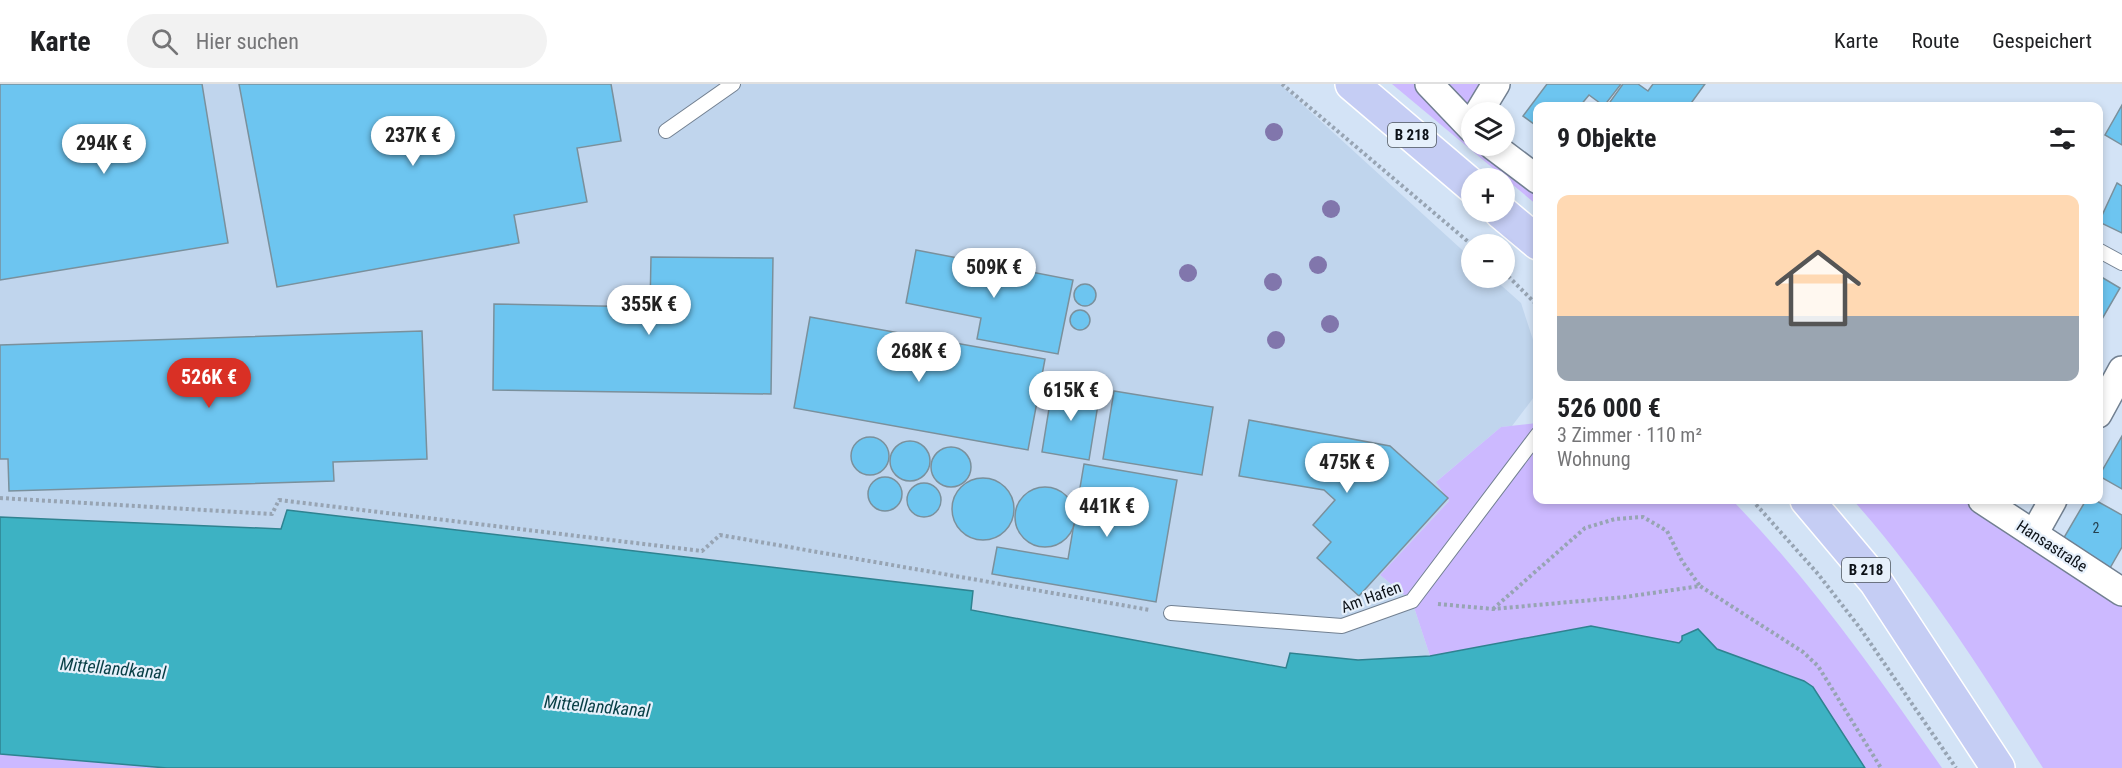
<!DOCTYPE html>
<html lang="de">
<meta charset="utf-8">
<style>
:root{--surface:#fff;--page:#f2f2f2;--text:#202124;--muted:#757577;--line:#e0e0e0;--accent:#d93025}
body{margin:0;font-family:"Roboto Condensed",sans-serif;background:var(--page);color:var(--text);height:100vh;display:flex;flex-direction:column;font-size:22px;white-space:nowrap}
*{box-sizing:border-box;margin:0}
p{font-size:20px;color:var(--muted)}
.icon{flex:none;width:33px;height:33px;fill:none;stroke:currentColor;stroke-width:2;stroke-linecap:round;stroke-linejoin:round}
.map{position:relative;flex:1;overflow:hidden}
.details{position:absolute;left:1533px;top:18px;width:570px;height:402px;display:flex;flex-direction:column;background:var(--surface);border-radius:12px;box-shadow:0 3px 9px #0003}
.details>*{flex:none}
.tools{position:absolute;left:1461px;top:18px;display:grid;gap:12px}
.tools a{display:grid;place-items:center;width:54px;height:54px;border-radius:50%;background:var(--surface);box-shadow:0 3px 9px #0003;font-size:30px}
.price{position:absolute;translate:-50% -51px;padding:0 14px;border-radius:21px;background:#fff;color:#222;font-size:20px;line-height:39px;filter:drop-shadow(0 2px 3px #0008)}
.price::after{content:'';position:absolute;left:50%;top:36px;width:18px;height:14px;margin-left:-9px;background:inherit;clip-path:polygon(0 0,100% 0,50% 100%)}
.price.current{background:var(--accent);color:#fff}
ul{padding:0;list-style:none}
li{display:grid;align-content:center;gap:12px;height:318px;padding:0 24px}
li span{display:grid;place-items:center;height:186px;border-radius:12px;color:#555}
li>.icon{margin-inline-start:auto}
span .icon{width:108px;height:108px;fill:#fffc;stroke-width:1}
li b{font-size:26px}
h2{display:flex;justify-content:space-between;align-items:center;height:72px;padding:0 24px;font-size:26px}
header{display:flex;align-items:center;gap:36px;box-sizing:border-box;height:84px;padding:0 30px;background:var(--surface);border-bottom:2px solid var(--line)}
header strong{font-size:28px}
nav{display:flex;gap:33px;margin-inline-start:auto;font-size:21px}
.search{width:420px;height:54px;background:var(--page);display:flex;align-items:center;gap:15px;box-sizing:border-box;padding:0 21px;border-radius:33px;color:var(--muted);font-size:22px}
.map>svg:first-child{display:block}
</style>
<header>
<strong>Karte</strong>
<div class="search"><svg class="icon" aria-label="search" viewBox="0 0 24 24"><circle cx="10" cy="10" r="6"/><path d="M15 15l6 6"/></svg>Hier suchen</div>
<nav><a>Karte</a><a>Route</a><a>Gespeichert</a></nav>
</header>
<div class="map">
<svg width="2122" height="684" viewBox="0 0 2122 684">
<rect width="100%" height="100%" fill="#d3e3f6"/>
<path fill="#c0d5ed" d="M0 0H1280L1471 174 1472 194H1493L1521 219 1537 268V309L1512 342 1501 343 1437 397 1449 417 1380 491 1412 517 1430 572 1358 576 1291 569 1287 584 971 526 973 507 366 435 287 426 281 445 0 433Z"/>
<g fill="#ccb9ff">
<path d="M1392 0H1496L1472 45V62H1493L1537 96V121Z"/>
<path d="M1537 339 1538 416H1732C1811 497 1877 591 1942 684H1865L1813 603 1804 597 1721 567 1713 562 1682 556 1679 559 1668 558 1591 542 1430 572 1412 517 1380 491 1449 417 1436 398 1501 343Z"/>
<path d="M1853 416H1985L2122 515V684H2043C1984 591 1926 498 1853 416Z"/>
<path d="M0 670 167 684H0Z"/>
</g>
<path fill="#3db2c3" stroke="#2f8290" stroke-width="1.5" d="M287 426 973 507 971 526 1286 584 1290 569 1358 576 1430 572 1591 542 1679 559 1682 556V552L1698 545 1717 565 1804 597 1813 603 1865 684H167L0 670V433L281 445Z"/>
<g fill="#6dc5f0" stroke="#7a909c" stroke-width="1.5">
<path d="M0 0H202L228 159 0 196Z"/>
<path d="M239 0H611L621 57 577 64 587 118 514 131 519 159 277 203Z"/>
<path d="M1547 0H1621L1604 22 1589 11 1580 22H1538V43L1523 32Z"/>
<path d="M1623 0H1638L1648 7 1653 0H1705L1689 22H1616L1610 18Z"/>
<path d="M2122 21V61L2105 51Z"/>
<path d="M2117 99 2122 102V149L2099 138Z"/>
<path d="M916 166 1073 196 1058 270 977 255 981 234 906 219Z"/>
<path d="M651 173 773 174 771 310 493 306 494 220 650 223Z"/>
<path d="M2098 191 2120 204 2098 242Z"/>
<circle cx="1085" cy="211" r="11"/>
<circle cx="1080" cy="236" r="10"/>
<path d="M810 233 1045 275 1028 366 794 324Z"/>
<path d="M422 247 427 375 333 378 334 397 9 407 8 375H0V261Z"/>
<path d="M1053 300 1100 308 1089 376 1042 368Z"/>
<path d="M1114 307 1213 323 1202 391 1103 375Z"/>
<path d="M1249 336 1390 362 1448 414 1359 512 1317 474 1331 458 1313 441 1335 416 1324 406 1239 392Z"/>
<path d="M2122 352V405L2099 392Z"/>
<circle cx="870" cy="372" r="19"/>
<circle cx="910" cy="377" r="20"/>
<circle cx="951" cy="383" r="20"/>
<path d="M1084 380 1177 396 1156 518 992 490 997 463 1068 475Z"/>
<circle cx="885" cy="410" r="17"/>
<circle cx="983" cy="425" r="31"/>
<circle cx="924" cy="416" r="17"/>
<circle cx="1045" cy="433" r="30"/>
<path d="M2086 416H2095L2122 431V463L2110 484 2062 457Z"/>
</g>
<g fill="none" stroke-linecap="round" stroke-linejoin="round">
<defs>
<g id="service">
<path d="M666 47 733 0"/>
<path d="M2098 166 2122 179"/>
<path d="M1171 529 1342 542 1412 517 1538 350"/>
</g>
<g id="minor">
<path d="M1429 0 1472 45"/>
<path d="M1479 28 1496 0"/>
<path d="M1493 62 1538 96"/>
<path d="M2098 330 2122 286"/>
<path d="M1982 416 2122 508"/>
<path d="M2034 450 2053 416"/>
</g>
<g id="primary">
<path d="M1352 0 1472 102"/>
<path d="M1501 128 1538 159"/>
<path d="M1807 416 1876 498 1998 684"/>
</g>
</defs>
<use href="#service" stroke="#728091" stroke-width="16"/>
<use href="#minor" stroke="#728091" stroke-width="30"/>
<use href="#primary" stroke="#fff" stroke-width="36"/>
<g stroke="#97a4b3" stroke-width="4" stroke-dasharray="3 3" stroke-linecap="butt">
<path d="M1282 0 1472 161"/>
<path d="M1504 188 1538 222"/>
<path d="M0 414 272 430 279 416 702 467 720 451 1150 526"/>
<path d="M1752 416 1818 490 1860 544 1956 684"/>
<path d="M1438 520 1493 525 1625 513 1700 502 1803 568 1818 582 1881 684"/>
<path d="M1493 525 1585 444 1615 435 1643 433 1667 447 1682 477 1700 502"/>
</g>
<use href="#service" stroke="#fff" stroke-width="14"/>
<use href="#minor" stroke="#fff" stroke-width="27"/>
<use href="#primary" stroke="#c5cdf4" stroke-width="33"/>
</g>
<g fill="#8176ac">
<circle cx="1274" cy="48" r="9"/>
<circle cx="1331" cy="125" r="9"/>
<circle cx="1318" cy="181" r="9"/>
<circle cx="1188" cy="189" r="9"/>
<circle cx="1273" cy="198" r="9"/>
<circle cx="1330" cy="240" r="9"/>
<circle cx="1276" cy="256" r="9"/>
</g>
<g text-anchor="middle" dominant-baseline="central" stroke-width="4.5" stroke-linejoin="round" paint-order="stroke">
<g font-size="14" fill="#253f4e">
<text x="2096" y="444">2</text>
</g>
<g fill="#e6f0fb" stroke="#4e555c" stroke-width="1.5">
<rect x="1388" y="39" width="48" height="24" rx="4.5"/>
<rect x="1842" y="474" width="48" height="24" rx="4.5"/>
</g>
<g font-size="15" font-weight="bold" fill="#0d1218">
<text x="1412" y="51">B 218</text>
<text x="1866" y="486">B 218</text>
</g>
<g font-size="16" fill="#0d1218" stroke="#e6f0fb">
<text transform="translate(2052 462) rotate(33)">Hansastraße</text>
<text transform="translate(1371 513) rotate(-20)">Am Hafen</text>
</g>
<g font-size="18" font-style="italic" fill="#063d44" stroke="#e6f0fb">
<text transform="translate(113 584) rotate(5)">Mittellandkanal</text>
<text transform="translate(597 622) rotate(5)">Mittellandkanal</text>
</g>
</g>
</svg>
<div class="tools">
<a><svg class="icon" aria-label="layers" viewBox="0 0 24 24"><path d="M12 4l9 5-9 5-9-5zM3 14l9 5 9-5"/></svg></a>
<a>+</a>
<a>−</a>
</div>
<b class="price" style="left:413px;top:83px">237K €</b>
<b class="price" style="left:104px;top:91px">294K €</b>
<b class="price" style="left:994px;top:215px">509K €</b>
<b class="price" style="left:649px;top:252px">355K €</b>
<b class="price" style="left:919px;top:299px">268K €</b>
<b class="price current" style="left:209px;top:325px">526K €</b>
<b class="price" style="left:1071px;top:338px">615K €</b>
<b class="price" style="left:1347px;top:410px">475K €</b>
<b class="price" style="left:1107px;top:454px">441K €</b>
<section class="details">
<h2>9 Objekte<svg class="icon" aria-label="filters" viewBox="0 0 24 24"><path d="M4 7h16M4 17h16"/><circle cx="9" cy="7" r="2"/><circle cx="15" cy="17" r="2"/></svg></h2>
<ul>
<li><span style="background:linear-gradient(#ffd9b3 65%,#9aa5b1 0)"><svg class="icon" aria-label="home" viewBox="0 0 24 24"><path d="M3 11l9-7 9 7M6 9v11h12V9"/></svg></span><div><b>526 000 €</b><p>3 Zimmer · 110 m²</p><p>Wohnung</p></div></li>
</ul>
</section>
</div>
